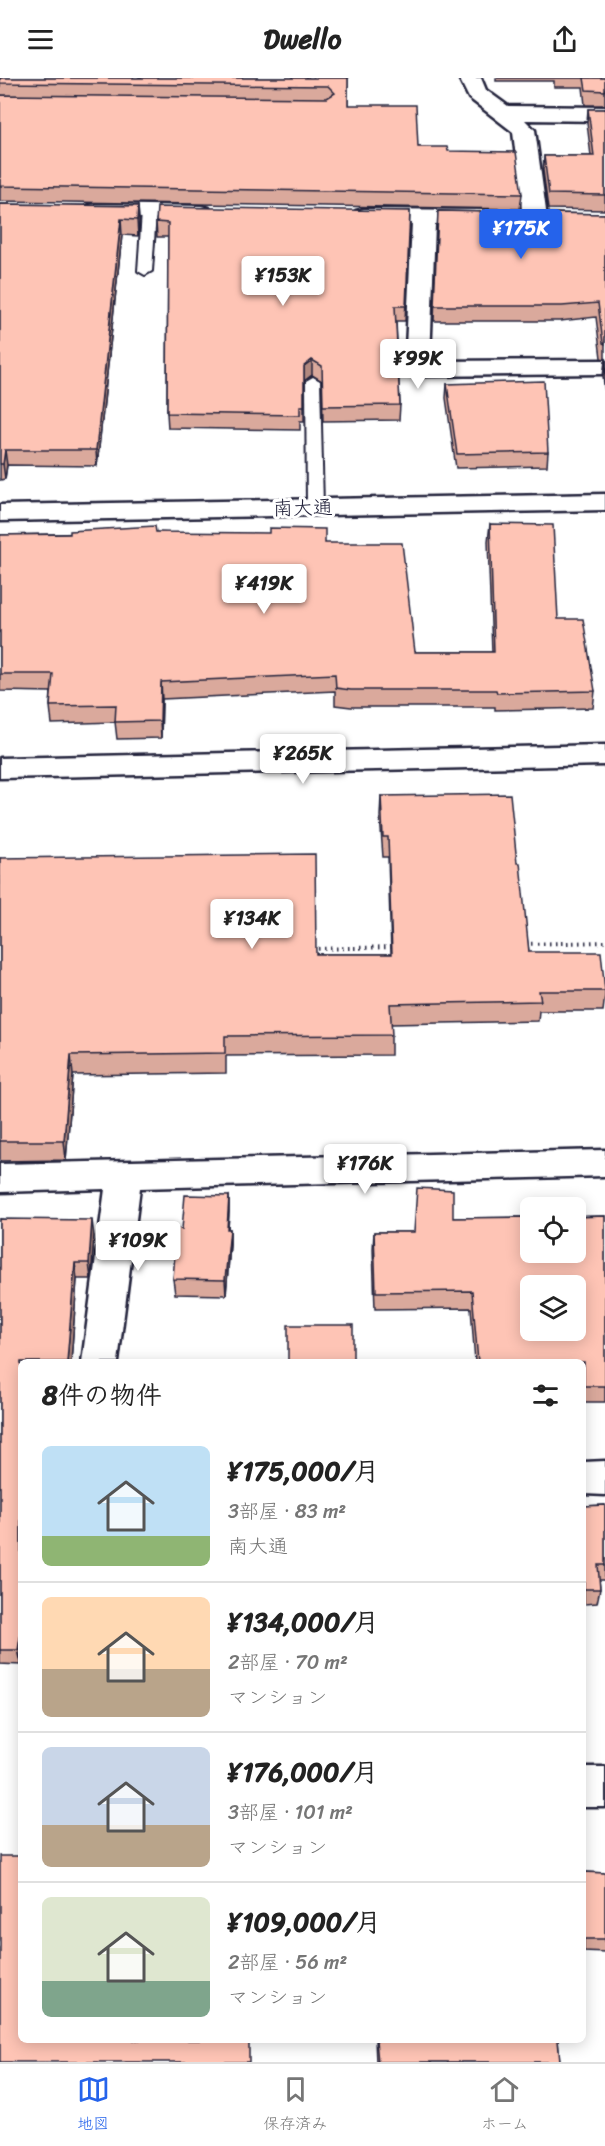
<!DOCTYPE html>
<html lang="ja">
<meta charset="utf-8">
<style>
:root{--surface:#fff;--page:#f6f6f6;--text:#222;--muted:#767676;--line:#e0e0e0;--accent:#2563eb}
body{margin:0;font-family:Sriracha,"Klee One",sans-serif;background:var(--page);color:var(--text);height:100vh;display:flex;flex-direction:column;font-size:22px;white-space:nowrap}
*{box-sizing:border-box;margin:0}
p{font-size:20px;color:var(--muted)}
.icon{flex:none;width:33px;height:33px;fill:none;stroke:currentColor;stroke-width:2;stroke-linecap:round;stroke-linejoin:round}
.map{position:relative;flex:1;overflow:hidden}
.details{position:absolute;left:18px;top:1281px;width:568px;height:684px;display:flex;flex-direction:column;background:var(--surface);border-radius:9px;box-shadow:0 3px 15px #0003}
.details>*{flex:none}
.tools{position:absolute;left:520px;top:1119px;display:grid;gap:12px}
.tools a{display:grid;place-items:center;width:66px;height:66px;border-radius:9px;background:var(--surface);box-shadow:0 3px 15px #0003;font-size:30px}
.price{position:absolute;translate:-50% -51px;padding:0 14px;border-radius:6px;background:#fff;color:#222;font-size:20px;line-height:39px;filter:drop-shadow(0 2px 3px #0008)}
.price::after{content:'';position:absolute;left:50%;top:36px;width:18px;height:14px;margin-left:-9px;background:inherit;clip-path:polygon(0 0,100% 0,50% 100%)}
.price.on{background:var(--accent);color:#fff}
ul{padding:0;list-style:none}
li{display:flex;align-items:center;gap:18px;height:150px;padding:0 24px}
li+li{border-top:2px solid var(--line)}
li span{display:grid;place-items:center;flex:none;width:168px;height:120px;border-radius:9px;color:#555}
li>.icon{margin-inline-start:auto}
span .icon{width:72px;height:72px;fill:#fffc;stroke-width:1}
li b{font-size:26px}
h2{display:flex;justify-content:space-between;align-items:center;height:72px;padding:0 24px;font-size:26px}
header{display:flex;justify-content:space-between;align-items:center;height:78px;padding:0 24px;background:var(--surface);font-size:27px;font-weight:700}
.dock{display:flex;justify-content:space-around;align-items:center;height:84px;border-top:2px solid var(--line);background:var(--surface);font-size:16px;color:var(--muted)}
.dock a{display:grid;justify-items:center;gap:3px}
.dock .on{color:var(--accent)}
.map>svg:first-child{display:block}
</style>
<header><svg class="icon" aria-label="menu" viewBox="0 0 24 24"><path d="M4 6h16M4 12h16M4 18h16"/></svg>Dwello<svg class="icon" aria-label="share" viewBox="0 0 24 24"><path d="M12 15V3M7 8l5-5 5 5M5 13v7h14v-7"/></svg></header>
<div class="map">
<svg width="605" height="1984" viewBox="0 0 605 1984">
<rect width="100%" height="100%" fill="#fff"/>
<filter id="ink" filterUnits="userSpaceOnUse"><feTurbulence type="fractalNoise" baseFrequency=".0167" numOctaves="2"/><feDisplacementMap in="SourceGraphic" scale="12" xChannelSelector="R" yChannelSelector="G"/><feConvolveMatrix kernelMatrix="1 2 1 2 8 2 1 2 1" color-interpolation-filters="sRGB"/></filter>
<g filter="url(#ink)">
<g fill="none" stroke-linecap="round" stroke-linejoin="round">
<defs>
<g id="service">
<path d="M149 130 156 134 152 193 145 197 138 193 142 134Z"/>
<path d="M313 299 320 303 323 429 315 434 307 429 306 303Z"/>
</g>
<g id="minor">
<path d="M459 0H481L486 12 508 28 605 29V43L525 42 535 52 547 140 543 145H527L523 140 513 54 469 20Z"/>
<path d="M94 126 201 128 209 130 213 135 209 140 201 142 86 138 82 133 86 128Z"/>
<path d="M364 131 483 132 491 134 495 139 491 144 435 146 430 283 605 282V296L417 298 408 296 405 291 412 145 356 143 352 138 356 133Z"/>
<path d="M605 667V687L0 700V680Z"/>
<path d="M605 1072V1098L140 1110 118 1284H82L105 1111 0 1114V1086Z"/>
<path d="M605 1383V1417L584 1416V1384Z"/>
<rect x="584" y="1689" width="21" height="40"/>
</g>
<path id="tertiary" d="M605 416V432L0 443V427Z"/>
</defs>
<use href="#service" stroke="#22223b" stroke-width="4"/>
<use href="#minor" stroke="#22223b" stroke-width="5"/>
<use href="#tertiary" stroke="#22223b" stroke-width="5"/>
<g stroke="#22223b" stroke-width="4" stroke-dasharray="1.5 4.5" stroke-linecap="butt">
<path d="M525 866 605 864"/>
<path d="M312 871 394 869"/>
</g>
<use href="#service" fill="#fff" fill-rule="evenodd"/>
<use href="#minor" fill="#fff" fill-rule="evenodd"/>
<use href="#tertiary" fill="#fff" fill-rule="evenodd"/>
</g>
<g fill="#daa99c" stroke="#22223b" stroke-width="1.5">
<path d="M0 0H348V27L418 69 448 73 522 116 520 131 0 123Z"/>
<path d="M496 0H605V27H585L583 9H554V3H496Z"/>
<path d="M588 31H605V132L548 131 543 92 544 78H591L587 45Z"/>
<path d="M0 126 138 128 139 143 138 158 122 157 97 388 7 387 5 401 0 402Z"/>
<path d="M410 133 405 243H396L400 327 399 342 323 343 322 303 312 297 304 303V343H300V352L168 350 167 335 168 159H157L156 144Z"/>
<path d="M438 133 605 136V281L601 280 596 239 560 243H434Z"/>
<path d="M605 283V315L603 298Z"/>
<path d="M447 306 548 374 547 388 456 390 446 320Z"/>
<path d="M490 446 558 541 595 613 593 630 495 632V629H351L335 627V613L162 621 161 660 117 661 115 644 52 646 50 628 51 614 0 613V457L156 454 325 465 415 574H492L488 463Z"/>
<path d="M381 718 517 785 529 874 605 907V917L603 933H539L538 943 391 946V977L226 978V995L73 997 66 1082 0 1083V780L316 876H391L388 779H383L380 738Z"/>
<path d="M229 1118V1134L228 1151H230V1167L226 1217 175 1216 173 1201 182 1151Z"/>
<path d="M605 1138V1324H584V1284H475L471 1230 375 1231 373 1171 374 1154H414L453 1140Z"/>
<path d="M0 1141 94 1158 91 1201H77L71 1284H21V1587L0 1586Z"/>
<path d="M605 1427V1502H599L600 1511 597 1525 584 1526V1428Z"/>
<path d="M584 1794 605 1795V1874L584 1873Z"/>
<path d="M375 1962H558L560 1984H376Z"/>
</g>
<g fill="#b2897f" stroke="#22223b" stroke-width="1.5">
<path d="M138 128 139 143 138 158 137 142Z"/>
<path d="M121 141 122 157 97 388 96 372Z"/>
<path d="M312 282V297L304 303V288Z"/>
<path d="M5 372 7 387 5 401 3 386Z"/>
<path d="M161 604 162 621 161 660 160 643Z"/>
<path d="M71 977 73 997 66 1082 64 1063Z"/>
<path d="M229 1118V1134L227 1167V1151Z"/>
<path d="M92 1142 94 1158 91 1201 89 1185Z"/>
<path d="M230 1151V1167L226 1217 225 1202Z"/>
<path d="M75 1185 77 1201 71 1284H67Z"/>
<path d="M21 1553V1585L18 1572Z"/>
</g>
<g fill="#fec4b5" stroke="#22223b" stroke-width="1.5" fill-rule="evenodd">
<path d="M0 0H348V27H416L418 69H447L448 73 516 74 522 116 0 108V17L327 20 335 15 328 8 0 5Z"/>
<path d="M584 0H605V13L586 12Z"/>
<path d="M588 31H605V117L549 116 544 78H594Z"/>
<path d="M0 126 138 128 137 142 121 141 96 372H5L3 386H0Z"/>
<path d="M157 129 410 133 406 228H395L400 327 323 328 322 288 312 282 304 288V328H300V337L167 335 168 145 156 144Z"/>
<path d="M438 133 605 136V266L603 265 598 225 562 228H434Z"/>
<path d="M544 303 548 374 457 376 447 306Z"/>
<path d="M490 446 553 447 558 541H583L595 613 497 615 496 612H351L336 610 335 596 161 604 160 643 115 644 116 627 50 628 53 596H0V457L70 456V453L155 448 156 454 269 455V450L325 451V465H402L415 574H494Z"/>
<path d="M510 716 517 785H520L529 874H601L605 913H539L541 923 390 926 392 957 225 958V975L71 977 64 1063H0V780L315 776 316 876H392L388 759H383L381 718Z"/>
<path d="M417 1110 453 1112V1140L531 1139V1174H576V1139L605 1138V1308H584V1284H478L472 1213 376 1214 374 1154H414ZM531 1208H576V1252H531Z"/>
<path d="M185 1117 229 1118 227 1151H230L225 1202 173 1201 177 1150 182 1151Z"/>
<path d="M0 1141 92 1142 89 1185H75L67 1284H21V1553L18 1572H0Z"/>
<rect x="288" y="1247" width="65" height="37"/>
<path d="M605 1427V1487H598L600 1511H584V1428Z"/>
<path d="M0 1778H21V1962H249V1984H0Z"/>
<path d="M584 1794 605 1795V1861H584Z"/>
<path d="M376 1962H558L560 1984H378Z"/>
</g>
</g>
<g text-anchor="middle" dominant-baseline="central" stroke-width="6" stroke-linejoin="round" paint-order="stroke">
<g font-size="20" fill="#22223b" stroke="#fff">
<text transform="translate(303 430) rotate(-1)">南大通</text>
</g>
</g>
</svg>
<div class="tools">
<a><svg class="icon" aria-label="locate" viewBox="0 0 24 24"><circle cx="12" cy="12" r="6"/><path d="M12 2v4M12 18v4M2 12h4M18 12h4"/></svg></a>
<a><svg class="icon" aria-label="layers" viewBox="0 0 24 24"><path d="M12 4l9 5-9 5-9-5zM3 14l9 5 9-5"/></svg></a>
</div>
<b class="price on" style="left:521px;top:182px">¥175K</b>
<b class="price" style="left:283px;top:229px">¥153K</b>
<b class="price" style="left:418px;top:312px">¥99K</b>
<b class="price" style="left:264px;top:537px">¥419K</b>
<b class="price" style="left:303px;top:707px">¥265K</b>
<b class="price" style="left:252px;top:872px">¥134K</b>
<b class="price" style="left:365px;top:1117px">¥176K</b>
<b class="price" style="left:138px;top:1194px">¥109K</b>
<section class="details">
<h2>8件の物件<svg class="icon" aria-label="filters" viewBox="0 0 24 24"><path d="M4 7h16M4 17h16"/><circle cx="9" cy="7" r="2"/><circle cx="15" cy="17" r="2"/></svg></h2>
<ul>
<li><span style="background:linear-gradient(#bfe0f5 75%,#8fb573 0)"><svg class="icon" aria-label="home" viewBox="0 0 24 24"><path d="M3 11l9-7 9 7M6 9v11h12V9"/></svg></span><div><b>¥175,000/月</b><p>3部屋 · 83 m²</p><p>南大通</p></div></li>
<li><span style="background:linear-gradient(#ffd9b3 60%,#b9a48a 0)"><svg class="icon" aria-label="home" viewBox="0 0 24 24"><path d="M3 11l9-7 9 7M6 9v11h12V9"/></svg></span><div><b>¥134,000/月</b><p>2部屋 · 70 m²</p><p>マンション</p></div></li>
<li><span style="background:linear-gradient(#c9d6e8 65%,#b9a48a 0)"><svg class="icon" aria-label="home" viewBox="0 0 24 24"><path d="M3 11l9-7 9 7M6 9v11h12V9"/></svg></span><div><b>¥176,000/月</b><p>3部屋 · 101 m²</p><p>マンション</p></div></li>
<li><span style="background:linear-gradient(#dfe7d0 70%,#7fa58c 0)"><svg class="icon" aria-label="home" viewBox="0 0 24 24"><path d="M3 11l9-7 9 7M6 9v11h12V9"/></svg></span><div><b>¥109,000/月</b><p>2部屋 · 56 m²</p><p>マンション</p></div></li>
</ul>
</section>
</div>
<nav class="dock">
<a class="on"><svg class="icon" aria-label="map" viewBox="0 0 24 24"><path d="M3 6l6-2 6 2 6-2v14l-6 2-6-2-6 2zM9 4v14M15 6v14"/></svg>地図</a>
<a><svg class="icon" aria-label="saved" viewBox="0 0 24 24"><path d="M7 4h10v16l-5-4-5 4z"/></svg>保存済み</a>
<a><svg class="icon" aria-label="home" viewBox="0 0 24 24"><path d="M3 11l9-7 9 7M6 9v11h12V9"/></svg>ホーム</a>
</nav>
